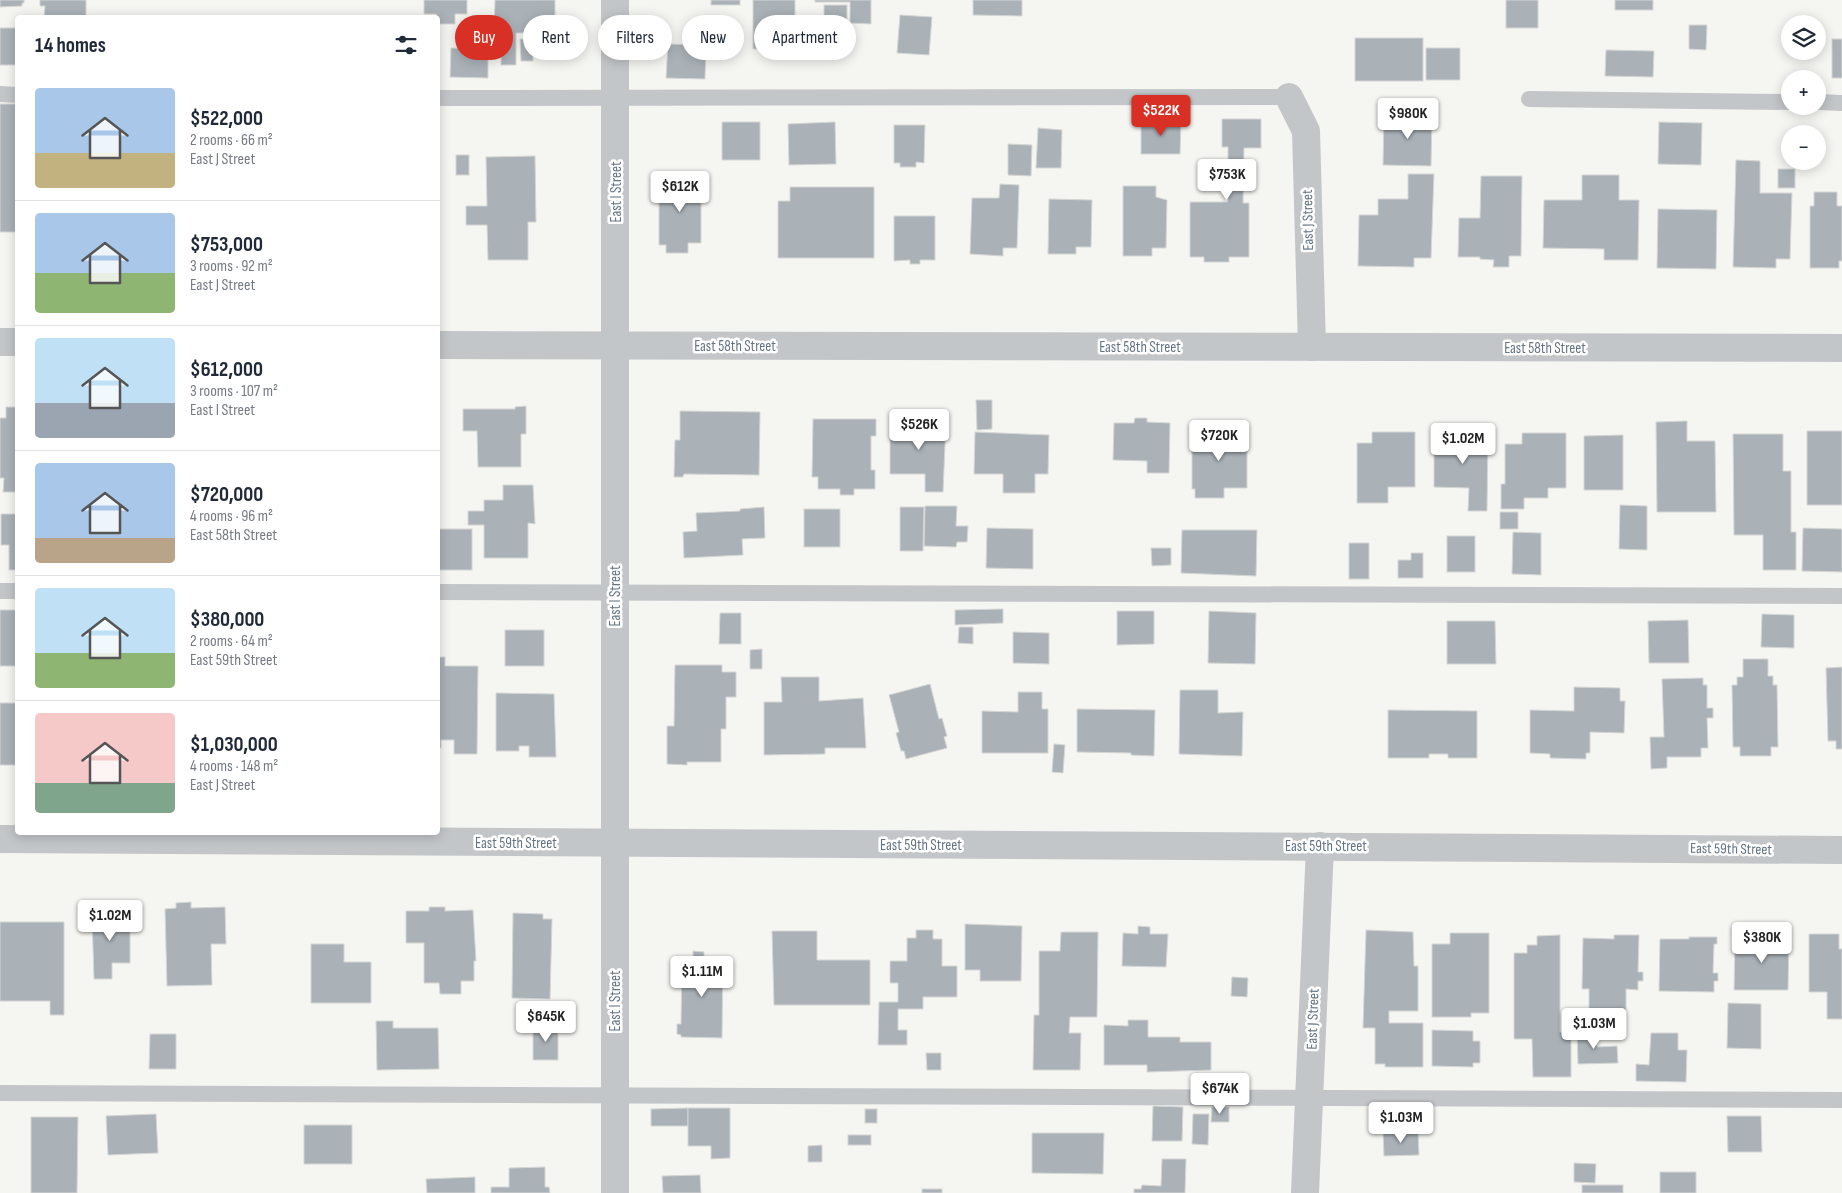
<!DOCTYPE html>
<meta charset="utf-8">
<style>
:root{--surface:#fff;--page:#f2f2f3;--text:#1f2937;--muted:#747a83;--line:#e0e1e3;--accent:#d93025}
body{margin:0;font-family:"Sofia Sans Condensed",sans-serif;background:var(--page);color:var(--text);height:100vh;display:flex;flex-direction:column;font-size:19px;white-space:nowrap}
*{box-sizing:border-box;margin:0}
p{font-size:16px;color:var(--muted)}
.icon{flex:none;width:28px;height:28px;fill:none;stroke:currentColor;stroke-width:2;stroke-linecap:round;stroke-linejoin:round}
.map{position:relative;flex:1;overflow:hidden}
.panel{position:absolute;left:15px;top:15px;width:425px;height:820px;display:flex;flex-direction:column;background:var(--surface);border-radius:5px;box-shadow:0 2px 12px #0003}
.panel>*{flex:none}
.guide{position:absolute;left:455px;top:15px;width:475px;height:45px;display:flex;gap:10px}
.fabs{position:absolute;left:1781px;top:15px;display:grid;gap:10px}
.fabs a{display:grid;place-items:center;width:45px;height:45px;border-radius:50%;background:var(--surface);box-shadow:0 2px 12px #0003;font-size:25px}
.price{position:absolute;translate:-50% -42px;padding:0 11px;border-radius:5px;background:#fff;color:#222;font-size:16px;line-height:32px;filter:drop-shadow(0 1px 2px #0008)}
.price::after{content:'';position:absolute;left:50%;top:30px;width:15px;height:11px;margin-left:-8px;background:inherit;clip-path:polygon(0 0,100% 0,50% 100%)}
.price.current{background:var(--accent);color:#fff}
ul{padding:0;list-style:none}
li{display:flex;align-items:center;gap:15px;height:125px;padding:0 20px}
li+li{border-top:1px solid var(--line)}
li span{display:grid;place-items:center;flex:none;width:140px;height:100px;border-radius:5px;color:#555}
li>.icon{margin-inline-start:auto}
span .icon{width:60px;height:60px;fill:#fffc;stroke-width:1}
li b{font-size:21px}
h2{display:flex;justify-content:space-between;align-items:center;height:60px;padding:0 20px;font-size:21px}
.tag{padding:0 18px;border-radius:22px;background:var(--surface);box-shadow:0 2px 12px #0003;font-size:18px;line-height:45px}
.tag.current{background:var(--accent);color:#fff}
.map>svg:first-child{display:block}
</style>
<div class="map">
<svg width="1842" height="1193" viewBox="0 0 1842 1193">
<rect width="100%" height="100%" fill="#f5f5f1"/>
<g fill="#aab2b8" stroke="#d6d6d4">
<path d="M0 0H24V3H22V6L0 7Z"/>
<path d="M40 0H86V18H44L45 6H40Z"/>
<path d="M424 0H467V14H455V24H438L436 14H424Z"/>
<path d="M495 0H555V33H516V65H501V52H491V39L501 40V35L494 34Z"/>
<rect x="711" y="0" width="29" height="5"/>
<path d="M753 0H795V50L753 49Z"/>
<path d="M815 0H871V24L850 23V2H815Z"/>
<path d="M973 0H1022V16L973 15Z"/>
<rect x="1506" y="0" width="32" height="28"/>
<rect x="1615" y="0" width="38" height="10"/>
<rect x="824" y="5" width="23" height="19"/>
<path d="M900 15 932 17 929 55 897 53Z"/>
<path d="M1689 25H1707L1706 50 1689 49Z"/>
<rect x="0" y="28" width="18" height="37"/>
<rect x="1355" y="38" width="68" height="43"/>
<path d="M520 39H533V61H521Z"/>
<rect x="1832" y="39" width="10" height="39"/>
<path d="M668 44 706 45 705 79 666 78Z"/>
<path d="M451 48 488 49V78L450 77Z"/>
<rect x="1426" y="48" width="34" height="32"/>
<path d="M1606 50 1654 51 1653 77 1605 76Z"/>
<rect x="0" y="104" width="18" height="128"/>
<path d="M1384 113 1432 114 1431 166 1383 165Z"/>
<path d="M1222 119H1261V148H1244L1243 203H1249V257H1229V262H1204V257H1190V202H1228V147H1222Z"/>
<path d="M1141 120 1181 121 1180 154H1141Z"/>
<rect x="722" y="122" width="38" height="38"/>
<path d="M835 122 836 164 789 165 788 124Z"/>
<path d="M1659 122 1702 123 1701 165 1658 164Z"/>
<path d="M894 125H925L924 163 916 162V167H900V163H894Z"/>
<path d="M1038 128 1062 130 1061 168H1036Z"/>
<path d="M1008 144 1032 145 1031 176 1008 175Z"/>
<rect x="456" y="155" width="13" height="20"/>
<path d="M535 156 536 222H528V260H488L487 225H466V206H487L486 157Z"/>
<path d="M1736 160 1760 161V193H1792L1790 259H1776V268L1733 267Z"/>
<rect x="1778" y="169" width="17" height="19"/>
<path d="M684 172H701V243H688V253H666V245H659V180H684Z"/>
<path d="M1408 174H1434L1431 258H1414V267L1358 266 1359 215H1378V199H1408Z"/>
<path d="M1582 175H1619V200H1639L1638 260H1604V249L1543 248 1544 200H1582Z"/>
<path d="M1481 176H1522L1521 256H1509V267H1493L1494 260 1480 259V257H1458L1459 218H1480Z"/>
<path d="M1000 184 1019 185 1017 248H1003V256L970 254 972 198H999Z"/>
<path d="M1123 186H1156V197L1167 200 1166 248H1152V256H1123Z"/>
<path d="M790 187H874V258H778V201H790Z"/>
<path d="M1814 192H1837V206H1842V261H1839V268H1810V206H1814Z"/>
<path d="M1049 199 1092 200 1091 247H1076V254H1048Z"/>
<path d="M1658 209 1717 210 1716 269 1657 268Z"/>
<path d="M894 216H935V260H920V264H910V260L894 261Z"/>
<path d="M976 400H992V429L977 430Z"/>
<path d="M526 406V434H521V467H478L477 431H463V409H515V407Z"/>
<path d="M6 407H18V492H3L4 478H0V418H6Z"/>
<path d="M680 411 760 412 759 475 684 474 683 477H674L675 440H680Z"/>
<path d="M1135 418H1147V422L1170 423 1169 473H1147V461L1113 460 1114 423H1134Z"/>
<path d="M813 419H876V436H871V470H875V489H854V495H840V489H818V477H812Z"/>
<path d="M1687 421V441H1715L1716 512H1657L1656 422Z"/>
<path d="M890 422H946L943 492H925V474H890Z"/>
<path d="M1192 431H1247V488H1224V498H1195V489H1192Z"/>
<rect x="1807" y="431" width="35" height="74"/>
<path d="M975 432 1049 435 1048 474H1035V493H1003V474H974Z"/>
<path d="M1372 432H1415V487H1388V503H1357V443H1372Z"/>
<path d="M1434 432 1488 433 1487 511H1468L1469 488 1434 487Z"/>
<path d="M1522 433H1566V488H1548V498H1524V509H1501V484H1505V444H1522Z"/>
<path d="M1733 434H1783V471H1791V532H1796V570H1763V535H1734Z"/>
<path d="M1623 435V490H1584V436Z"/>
<path d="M503 485H533L535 524 528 523V558H484V525H468V511H484V500H503Z"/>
<path d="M1620 505 1647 506V550L1619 549Z"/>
<path d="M925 506H957L956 526H968L967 542H957L956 547 924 546Z"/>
<path d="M764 507 765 538 742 539 743 555 684 558 683 532 697 531 696 513 740 511V509Z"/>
<path d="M900 507H924L923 551H900Z"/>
<rect x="804" y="509" width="36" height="38"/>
<rect x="1500" y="512" width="18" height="17"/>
<path d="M1 514H18V570H9V545H1Z"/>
<path d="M987 528 1033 529V569L986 568Z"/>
<path d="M1803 528 1842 529V572L1802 571Z"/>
<rect x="438" y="529" width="34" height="41"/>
<path d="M1182 530H1257L1256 576 1181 573Z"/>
<path d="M1513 532 1541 533V575L1512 574Z"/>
<rect x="1447" y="536" width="28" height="36"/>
<rect x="1349" y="543" width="20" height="36"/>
<path d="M1151 548H1171V565L1152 566Z"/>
<path d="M1411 553H1423V578H1398V560H1411Z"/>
<path d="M1003 609V623L955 625V610Z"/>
<rect x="0" y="610" width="18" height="56"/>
<path d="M1117 611H1154V644L1117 645Z"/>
<path d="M1209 611 1256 613 1255 664 1208 663Z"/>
<path d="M720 613H741V644H719Z"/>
<path d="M1762 614 1794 615V648L1761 647Z"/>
<path d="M1688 620 1689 663H1649L1648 621Z"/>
<path d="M1447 621H1495L1496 664H1447Z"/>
<path d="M959 627H973V644L958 643Z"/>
<rect x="505" y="630" width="39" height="36"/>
<path d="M1013 632 1049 633V664L1013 663Z"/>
<path d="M762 649V669H750V650Z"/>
<path d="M438 657H445V666H478L477 754H454V740H441V748H438Z"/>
<path d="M1743 659H1768V676H1773V685H1777L1778 747H1771V756H1740V747H1733L1732 685H1737V677H1743Z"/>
<path d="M675 665H722V672H736V697H726V729H721V762H687V765L667 764V726H674Z"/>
<path d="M1842 667V749H1836V741H1828L1826 668Z"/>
<path d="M781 677H819V701L863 698 866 748H825V754L764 755V702H782Z"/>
<path d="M1703 678V685H1707V708H1713V718H1707L1708 748H1701V757H1667V768L1651 769 1650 737H1664L1662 679Z"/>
<path d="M930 684 939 719 942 718 947 736 944 737 947 748 906 759 904 751H901L896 733 899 732 889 695Z"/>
<path d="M1574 687 1620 688V701H1625L1624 733 1590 732V753H1586V759L1550 758V754L1530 753V710L1574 711Z"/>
<path d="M1180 690H1218V713L1243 712 1242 756 1179 754Z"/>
<path d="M1018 692H1042V709H1048V753H982V711L1018 712Z"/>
<path d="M496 693 554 694 556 757H529V746H519V751H496Z"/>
<rect x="0" y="703" width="18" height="62"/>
<path d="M1077 709 1155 710 1154 756 1131 755V753L1077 752Z"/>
<path d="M1388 710 1477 711V758H1448V754H1429V758H1388Z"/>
<path d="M1054 744 1065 745 1063 773 1052 772Z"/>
<path d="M191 902V908L225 907 226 944H211L212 985 167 986 165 909 176 908V903Z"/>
<path d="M100 906 116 907V917H130V963H112V979H94L92 917H100Z"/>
<path d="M429 907H445V911L473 910 476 961H474V981H461V994H440L439 983H424V943H406V911H429Z"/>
<path d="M513 913 543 914V919H552L550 999 512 998Z"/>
<path d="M0 922H64V1015H50V1001H0Z"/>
<path d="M965 924 1022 926 1021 981H980V970H965Z"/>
<path d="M1138 926 1150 927V934H1168L1166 967 1122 966 1123 933 1138 934Z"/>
<path d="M916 930H933V939H942V966H957V997H923V1009H898V1030H907V1045H878L879 1002H898V983H890V961H907V938H916Z"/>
<path d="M1366 930 1413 932 1414 966H1418V1011H1389V1023H1423V1067H1385V1064H1375V1028H1363Z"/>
<path d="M772 931H817V960H870V1005H774Z"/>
<path d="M1061 932H1098L1097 1017H1070L1069 1033H1081L1080 1070H1033L1034 1015H1039V951H1060Z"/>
<path d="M1450 933H1489V1013H1471V1017H1432V944H1450Z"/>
<path d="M1809 934H1839V949H1842V1019H1827V992H1809Z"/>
<path d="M1560 935V1032H1571V1077H1533L1532 1039H1514V953H1527V945H1537V936Z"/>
<path d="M1614 935H1639L1638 972H1643V981H1638V990L1626 989V1010L1589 1009V989H1582L1583 938 1614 939Z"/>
<path d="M1752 936 1789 937 1788 990H1734L1735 940H1751Z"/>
<path d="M1689 937H1717V944H1714L1713 973H1718V981H1714V992L1659 991 1660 939H1689Z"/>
<path d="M311 944H344V962H371V1003H311Z"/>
<path d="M693 951 704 952V959H723L722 1038 681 1037V1035L677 1034V1024H681L682 958 693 959Z"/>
<path d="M1232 977 1248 978 1247 997 1231 996Z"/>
<path d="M1728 1003 1761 1004V1049L1727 1048Z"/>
<path d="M1128 1020H1148V1037H1180V1042H1211V1070L1147 1072V1065H1104V1025L1128 1026Z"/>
<path d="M376 1021H393V1028H438L439 1069 377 1070Z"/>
<path d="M558 1026V1060H533V1027Z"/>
<path d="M1432 1030 1473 1031V1041H1480V1063H1473V1067L1432 1066Z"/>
<path d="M1596 1031 1597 1047 1617 1046 1618 1063 1578 1064 1577 1032Z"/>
<path d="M1651 1033H1678V1050H1687L1686 1082 1636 1081V1064L1649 1065Z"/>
<path d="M150 1034H176V1069H149Z"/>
<path d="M926 1053H941V1070H927Z"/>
<path d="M1153 1106 1183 1107 1182 1141H1152Z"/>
<path d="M1212 1107H1229V1122H1211Z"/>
<path d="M688 1108V1126H651V1109Z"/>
<path d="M688 1108H730V1158L711 1159V1146H688Z"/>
<rect x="865" y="1109" width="12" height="14"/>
<path d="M156 1114 158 1153 108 1155 106 1116Z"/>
<path d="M1193 1114H1209L1208 1145 1192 1144Z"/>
<path d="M1727 1116H1761L1762 1152H1728Z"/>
<path d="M31 1117H78L77 1193H31Z"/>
<rect x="304" y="1125" width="48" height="39"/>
<path d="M1418 1131 1419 1155 1384 1156 1383 1132Z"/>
<path d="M1032 1133H1104L1103 1174 1032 1173Z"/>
<rect x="848" y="1135" width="23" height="10"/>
<path d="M822 1145V1162H808V1146Z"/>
<path d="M1162 1159H1186L1185 1193H1134V1189H1141L1142 1185 1161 1186Z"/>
<path d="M1574 1163 1596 1164 1595 1183 1574 1182Z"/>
<path d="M545 1167V1187H549L550 1193H491V1187H509V1168Z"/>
<rect x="1660" y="1172" width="36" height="21"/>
<path d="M700 1175 701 1193H663L662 1176Z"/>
<path d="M475 1177V1193H427L426 1179Z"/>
<rect x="1582" y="1185" width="41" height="8"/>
<rect x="922" y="1189" width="20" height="4"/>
</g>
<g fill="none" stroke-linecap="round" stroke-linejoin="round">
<g stroke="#c2c6c9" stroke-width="16">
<path d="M0 94 18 95"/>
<path d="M438 98 1289 97"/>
<path d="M1529 99 1790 102"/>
<path d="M1818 102 1842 103"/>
<path d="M0 591H18"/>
<path d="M438 592 1842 596"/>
<path d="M0 1093 1842 1100"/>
</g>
<g stroke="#c2c6c9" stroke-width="28">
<path d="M1289 97 1306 131 1312 347"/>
<path d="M0 342H18"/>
<path d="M438 345 1842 348"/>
<path d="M0 839 1842 850"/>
<path d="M615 1193V0"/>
<path d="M1305 1193 1320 846"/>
</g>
</g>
<g text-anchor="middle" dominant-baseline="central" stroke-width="5" stroke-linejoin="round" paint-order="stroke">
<g font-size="15" fill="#637383" stroke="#fff">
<text transform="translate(616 192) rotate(-90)">East I Street</text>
<text transform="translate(1308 220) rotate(-91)">East J Street</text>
<text x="735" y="346">East 58th Street</text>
<text x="1140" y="347">East 58th Street</text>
<text x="1545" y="348">East 58th Street</text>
<text transform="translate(615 596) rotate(-90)">East I Street</text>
<text x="516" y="843">East 59th Street</text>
<text x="921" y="845">East 59th Street</text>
<text x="1326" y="846">East 59th Street</text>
<text transform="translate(1731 849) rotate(1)">East 59th Street</text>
<text transform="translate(615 1001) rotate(-90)">East I Street</text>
<text transform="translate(1313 1019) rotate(-88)">East J Street</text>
</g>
</g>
</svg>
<div class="fabs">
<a><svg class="icon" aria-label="layers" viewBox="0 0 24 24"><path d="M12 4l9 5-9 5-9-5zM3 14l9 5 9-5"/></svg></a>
<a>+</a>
<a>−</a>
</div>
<b class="price current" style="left:1161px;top:137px">$522K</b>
<b class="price" style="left:1408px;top:140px">$980K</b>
<b class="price" style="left:1227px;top:201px">$753K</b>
<b class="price" style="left:680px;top:213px">$612K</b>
<b class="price" style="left:919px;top:451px">$526K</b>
<b class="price" style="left:1219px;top:462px">$720K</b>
<b class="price" style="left:1463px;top:465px">$1.02M</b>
<b class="price" style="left:110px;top:942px">$1.02M</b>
<b class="price" style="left:1762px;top:964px">$380K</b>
<b class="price" style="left:702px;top:998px">$1.11M</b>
<b class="price" style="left:546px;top:1043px">$645K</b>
<b class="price" style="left:1594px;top:1050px">$1.03M</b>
<b class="price" style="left:1220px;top:1115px">$674K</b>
<b class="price" style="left:1401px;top:1144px">$1.03M</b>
<div class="guide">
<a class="tag current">Buy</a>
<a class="tag">Rent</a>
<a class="tag">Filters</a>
<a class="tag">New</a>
<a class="tag">Apartment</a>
</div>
<section class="panel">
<h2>14 homes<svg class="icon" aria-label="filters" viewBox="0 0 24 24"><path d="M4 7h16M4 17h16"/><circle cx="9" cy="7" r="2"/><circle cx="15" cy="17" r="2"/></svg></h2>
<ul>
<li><span style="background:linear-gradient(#a9c7e8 65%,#c2b280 0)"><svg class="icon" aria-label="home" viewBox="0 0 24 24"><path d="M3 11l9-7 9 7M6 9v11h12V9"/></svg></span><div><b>$522,000</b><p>2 rooms · 66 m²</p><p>East J Street</p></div></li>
<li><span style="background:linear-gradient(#a9c7e8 60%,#8fb573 0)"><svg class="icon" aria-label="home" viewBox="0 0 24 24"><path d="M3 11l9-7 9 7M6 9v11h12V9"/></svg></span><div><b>$753,000</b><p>3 rooms · 92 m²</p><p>East J Street</p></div></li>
<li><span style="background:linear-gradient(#bfe0f5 65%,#9aa5b1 0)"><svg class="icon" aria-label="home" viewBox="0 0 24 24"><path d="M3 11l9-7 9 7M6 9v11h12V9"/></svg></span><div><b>$612,000</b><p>3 rooms · 107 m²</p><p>East I Street</p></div></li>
<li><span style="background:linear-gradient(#a9c7e8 75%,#b9a48a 0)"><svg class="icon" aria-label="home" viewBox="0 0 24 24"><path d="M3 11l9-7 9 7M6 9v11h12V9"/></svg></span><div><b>$720,000</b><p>4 rooms · 96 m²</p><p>East 58th Street</p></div></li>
<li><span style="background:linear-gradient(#bfe0f5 65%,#8fb573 0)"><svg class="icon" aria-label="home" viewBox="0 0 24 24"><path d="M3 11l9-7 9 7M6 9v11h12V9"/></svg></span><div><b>$380,000</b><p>2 rooms · 64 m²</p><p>East 59th Street</p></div></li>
<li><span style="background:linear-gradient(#f6c9c9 70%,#7fa58c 0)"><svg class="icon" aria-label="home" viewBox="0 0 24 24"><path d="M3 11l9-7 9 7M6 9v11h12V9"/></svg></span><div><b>$1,030,000</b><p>4 rooms · 148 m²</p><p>East J Street</p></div></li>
</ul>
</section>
</div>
